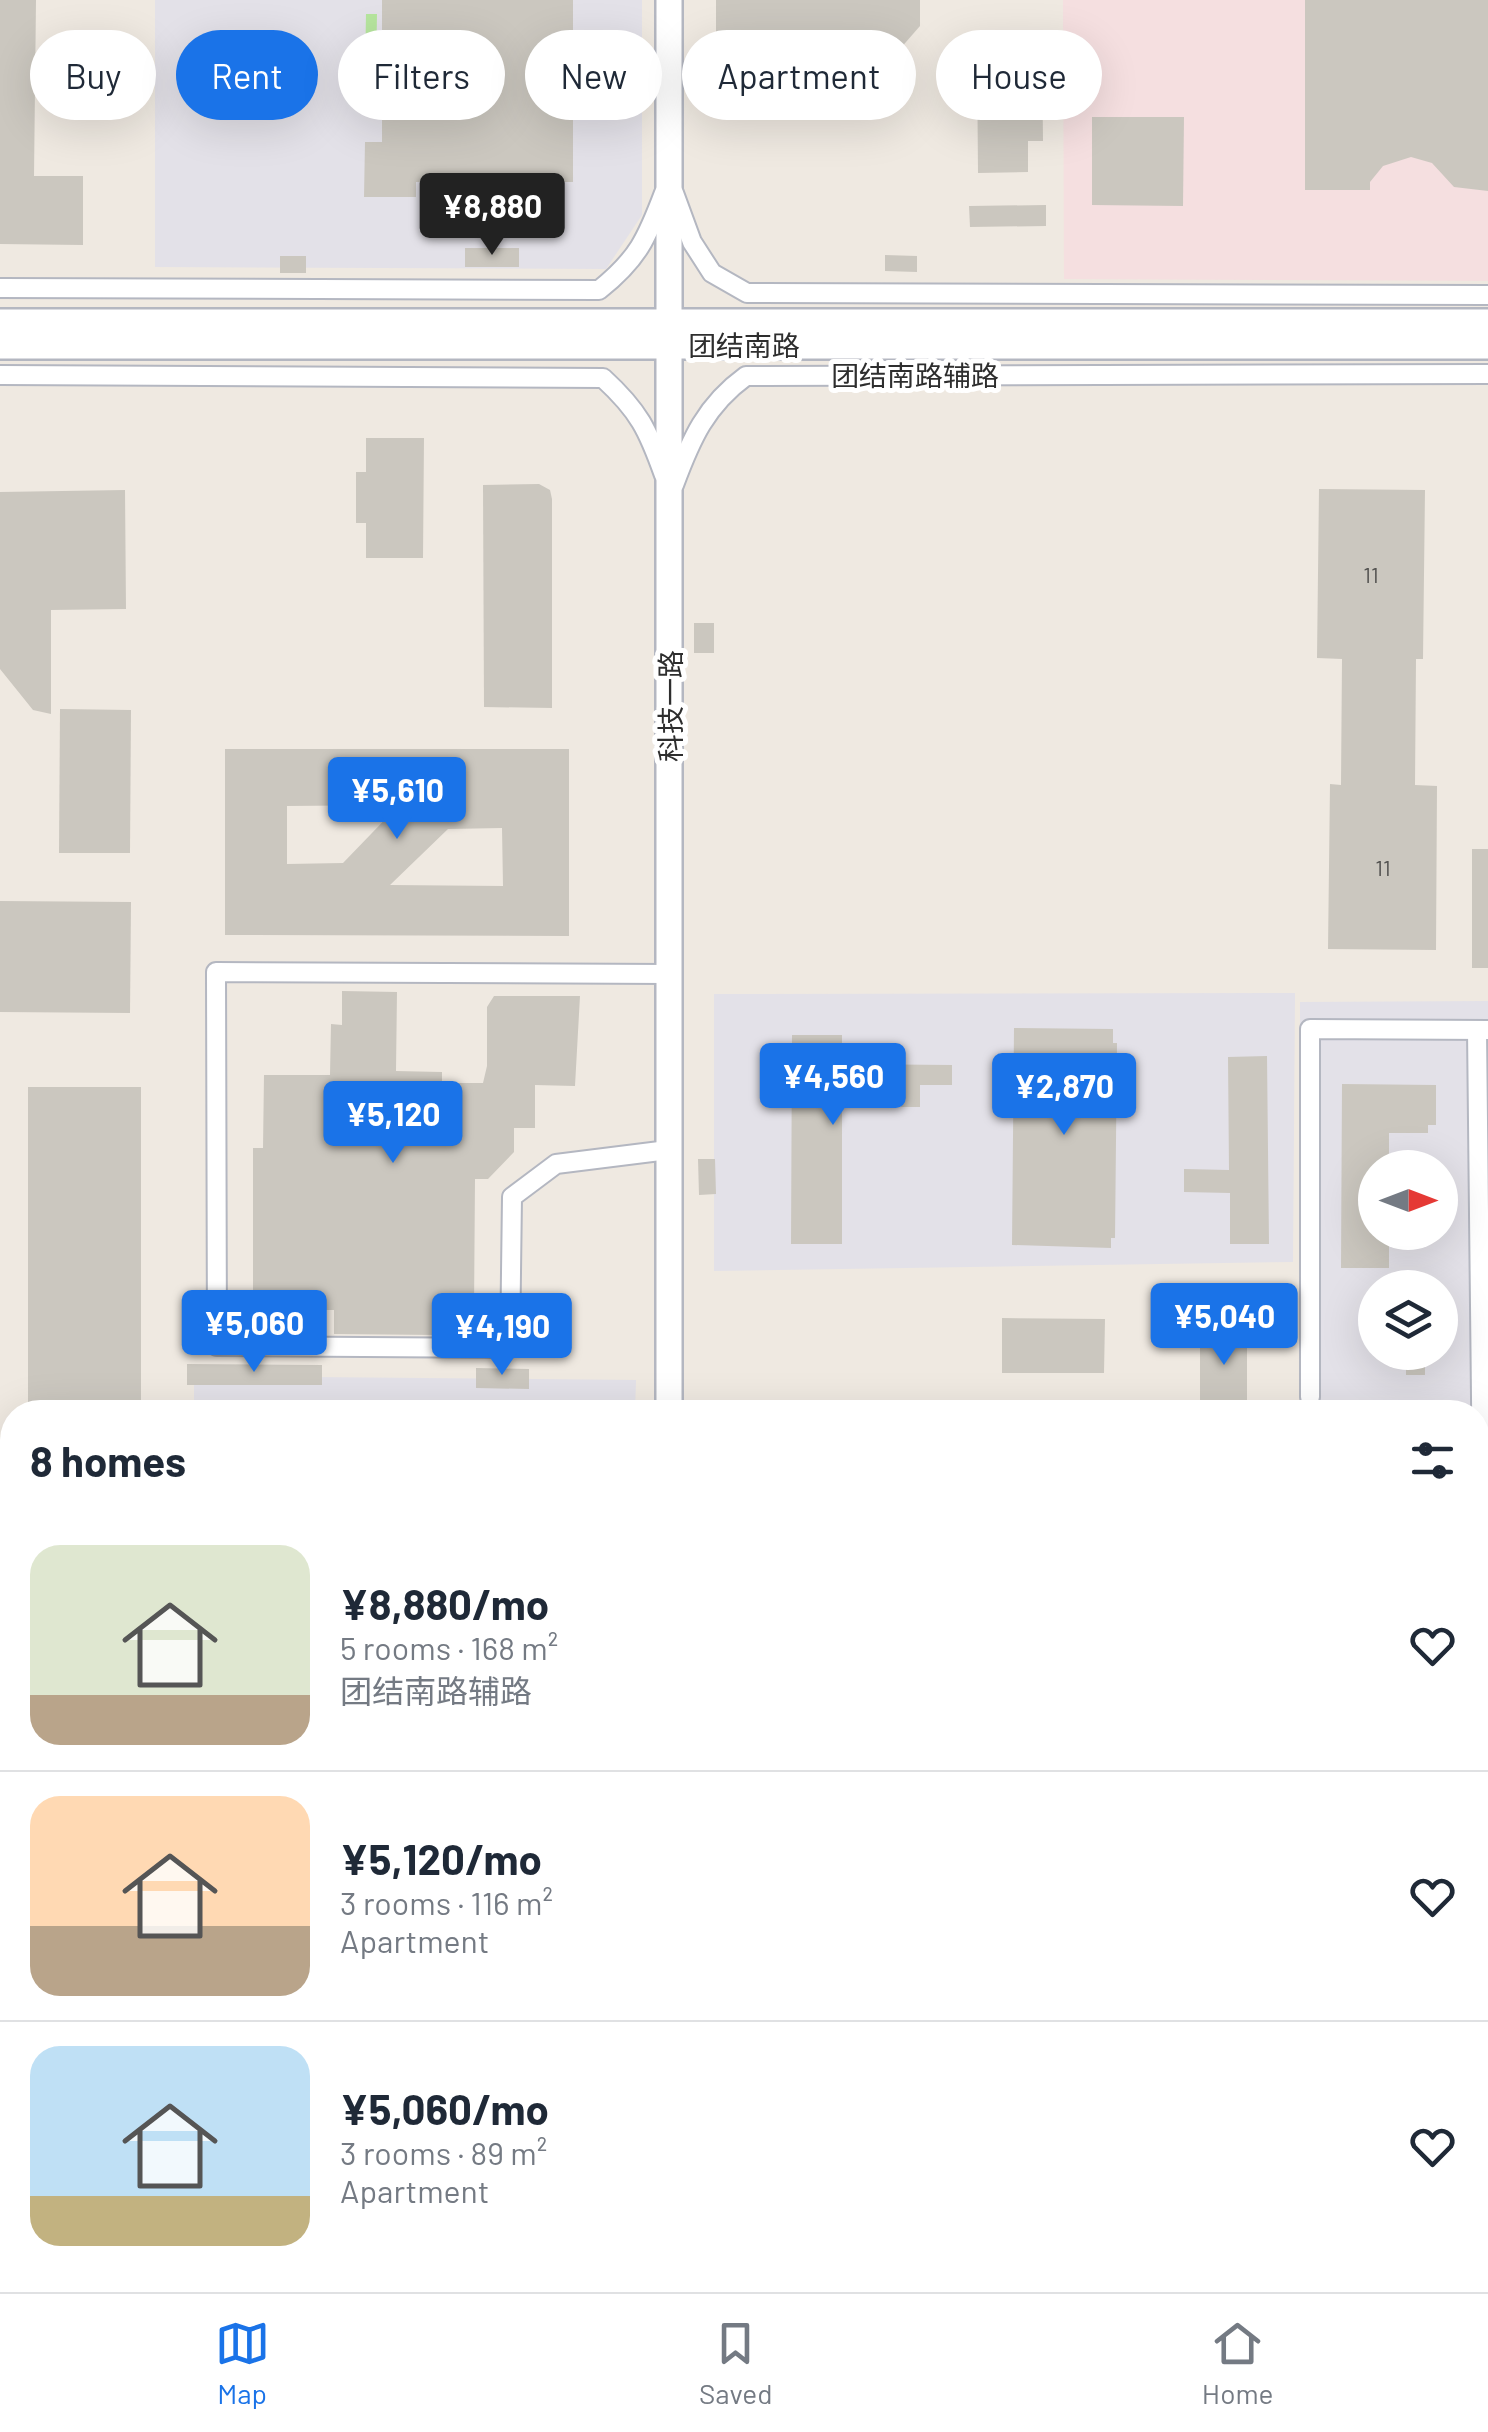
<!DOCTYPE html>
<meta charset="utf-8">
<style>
:root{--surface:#fff;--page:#f6f6f7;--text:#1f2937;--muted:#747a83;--line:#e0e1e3;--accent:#1a73e8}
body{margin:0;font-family:Barlow,"Noto Sans SC",sans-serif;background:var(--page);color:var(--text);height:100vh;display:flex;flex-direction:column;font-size:38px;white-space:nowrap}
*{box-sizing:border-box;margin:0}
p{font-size:32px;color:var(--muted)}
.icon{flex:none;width:55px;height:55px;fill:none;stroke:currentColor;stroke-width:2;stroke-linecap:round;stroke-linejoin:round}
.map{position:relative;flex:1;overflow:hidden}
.side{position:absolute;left:0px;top:1400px;width:1490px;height:892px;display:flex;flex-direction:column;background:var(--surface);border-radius:40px 40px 0 0;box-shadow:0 10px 40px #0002}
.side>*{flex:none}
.banner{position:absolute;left:30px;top:30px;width:1430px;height:90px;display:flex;gap:20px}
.needle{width:65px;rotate:90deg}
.controls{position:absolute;left:1358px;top:1150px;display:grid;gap:20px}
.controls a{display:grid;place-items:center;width:100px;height:100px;border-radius:50%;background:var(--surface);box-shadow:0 10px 40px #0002;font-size:50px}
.price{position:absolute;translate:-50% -85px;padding:0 22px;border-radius:10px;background:var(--accent);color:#fff;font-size:32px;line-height:65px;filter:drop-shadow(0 2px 5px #0008)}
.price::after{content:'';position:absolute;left:50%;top:60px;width:30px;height:22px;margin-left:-15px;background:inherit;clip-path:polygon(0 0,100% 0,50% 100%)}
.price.on{background:#222;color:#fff}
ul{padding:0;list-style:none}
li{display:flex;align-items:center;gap:30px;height:250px;padding:0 30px}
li+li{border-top:2px solid var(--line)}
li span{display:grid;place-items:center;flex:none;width:280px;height:200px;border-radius:30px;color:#555}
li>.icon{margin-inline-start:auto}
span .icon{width:120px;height:120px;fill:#fffc;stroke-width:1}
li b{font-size:42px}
h2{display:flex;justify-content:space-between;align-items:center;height:120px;padding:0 30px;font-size:42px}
.pill{padding:0 35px;border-radius:45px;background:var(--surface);box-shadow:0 10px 40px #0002;font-size:35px;line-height:90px}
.pill.on{background:var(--accent);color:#fff}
.menu{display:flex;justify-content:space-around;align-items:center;height:140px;border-top:2px solid var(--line);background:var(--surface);font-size:28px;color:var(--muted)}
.menu a{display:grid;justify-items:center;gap:5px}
.menu .on{color:var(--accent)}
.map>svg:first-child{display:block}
</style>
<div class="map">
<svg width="1488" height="2292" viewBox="0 0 1488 2292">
<rect width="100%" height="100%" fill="#efe9e1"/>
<g fill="#e3e1e8" fill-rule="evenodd">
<path d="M155 0H642V215L606 269 155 267Z"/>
<path d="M1295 993 1293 1262 714 1271V994Z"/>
<path d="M1488 1001V2159H1478V1412H1301L1300 1002ZM1375 1168H1440V1232H1375ZM1375 1288H1440V1352H1375Z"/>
<path d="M194 1376 636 1380 635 1412H194Z"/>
</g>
<path fill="#f5dfe0" d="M1063 0H1488V281L1064 279Z"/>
<g fill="#b6e59e">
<path d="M366 14H377L376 70H365Z"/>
<path d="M563 186 559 200 551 204 424 206V189Z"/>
<path d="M1478 2224H1488V2292H0V2234L12 2231V2280H1478Z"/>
</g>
<g fill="#cbc7bf" fill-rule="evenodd">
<path d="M0 0H36L34 176H83V245L0 244Z"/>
<path d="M382 0H573V182H416V197H364L365 142H382Z"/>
<path d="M716 0H920V26L899 50H863L852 39H716Z"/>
<path d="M1305 0H1488V191L1454 187 1432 163 1411 157 1383 166 1370 182V190H1305Z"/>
<path d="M1042 52 1043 141H1028V172L978 173 977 53Z"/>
<path d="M1092 117H1184L1183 206 1092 205Z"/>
<path d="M1046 205V226L970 227 969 206Z"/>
<rect x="465" y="248" width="54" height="19"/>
<path d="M885 255 917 256V272L885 271Z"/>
<rect x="280" y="256" width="26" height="17"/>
<path d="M366 438H424L423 558H366V523H356V472H366Z"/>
<path d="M539 484 550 490 552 499V708L484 707 483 485Z"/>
<path d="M1319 489 1425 490 1423 659H1416L1415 785 1437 786 1436 950 1328 949 1330 784 1341 785 1342 659 1317 658Z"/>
<path d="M125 490 126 609 51 610V714L33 710 0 669V492Z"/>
<rect x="694" y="623" width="20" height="30"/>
<path d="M60 709 131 710 130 853H59Z"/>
<path d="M225 749H569V936L225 935ZM399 805 343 863 287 864V806ZM502 828 503 886 390 885 448 829Z"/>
<rect x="1472" y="849" width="16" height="119"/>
<path d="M0 901 131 902 130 1013 0 1012Z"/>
<path d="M342 991 397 992 396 1071 442 1072V1083H483L487 1066V1007L494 996H580L575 1086 535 1085V1128H514V1152L488 1179H475L474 1311H466V1319H438V1335L334 1334V1310H253V1148H263L264 1075H330L331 1024 342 1025Z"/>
<path d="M1014 1028 1113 1029V1043H1117L1115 1238H1111V1248L1012 1245Z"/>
<path d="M792 1035H842V1064L952 1065V1085H920V1107H901V1084H842V1244H791Z"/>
<path d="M1267 1056 1269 1244H1230V1193L1184 1192V1169L1229 1170 1228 1057Z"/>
<path d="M1342 1084 1436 1085V1125H1428V1133H1389V1168H1375V1232H1389V1268H1341Z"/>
<rect x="28" y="1087" width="113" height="325"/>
<path d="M698 1159H715L716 1194 699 1195Z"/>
<path d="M1002 1318 1105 1319 1104 1373H1002Z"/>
<rect x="1200" y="1324" width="47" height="88"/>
<rect x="1406" y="1352" width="19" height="23"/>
<path d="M187 1364 322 1365V1385H187Z"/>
<path d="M476 1368 529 1369V1389L476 1388Z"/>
</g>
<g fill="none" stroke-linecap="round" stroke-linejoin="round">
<defs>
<g id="street">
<path d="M674 193 692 242 712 273 747 293 1488 295"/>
<path d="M0 288 599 290C638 259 647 238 664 193"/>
<path d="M0 375 603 378C639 411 648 430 664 475"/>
<path d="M674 485C691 439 706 405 746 376L1488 374"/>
<path d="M1477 1030 1488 2039"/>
<path d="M668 1150 556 1164 512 1197 510 1348 217 1346 216 972 669 974"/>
<path d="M1310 1397V1029L1488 1030"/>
</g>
<g id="secondary">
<path d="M669 0V1412"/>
<path d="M0 322H1488"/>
<path d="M0 346H1488"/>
<path d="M673 2280V2292"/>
</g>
<g id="primary">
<path d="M0 2176 12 2181"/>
<path d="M1478 2194H1488"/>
<path d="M0 2214 12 2209"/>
</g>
</defs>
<use href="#street" stroke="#b4b7c1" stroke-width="22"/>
<use href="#secondary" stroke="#b4b7c1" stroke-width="30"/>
<use href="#primary" stroke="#c9c9c9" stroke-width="32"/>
<use href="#street" stroke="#fff" stroke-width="18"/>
<use href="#secondary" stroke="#fff" stroke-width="25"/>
<use href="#primary" stroke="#f2d163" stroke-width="28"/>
</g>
<g text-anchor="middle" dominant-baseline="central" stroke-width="10" stroke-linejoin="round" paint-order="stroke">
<g font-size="22" fill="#555452">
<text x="1371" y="574">11</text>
<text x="1383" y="867">11</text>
</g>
<g font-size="28" fill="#2e2e2e" stroke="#fff">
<text x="744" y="345">团结南路</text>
<text x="915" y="375">团结南路辅路</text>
<text transform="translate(670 706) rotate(-90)">科技一路</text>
</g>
</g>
</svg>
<div class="controls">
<a><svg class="needle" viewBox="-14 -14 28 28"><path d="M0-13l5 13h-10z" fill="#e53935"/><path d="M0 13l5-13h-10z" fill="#747a83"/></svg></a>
<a><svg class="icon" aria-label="layers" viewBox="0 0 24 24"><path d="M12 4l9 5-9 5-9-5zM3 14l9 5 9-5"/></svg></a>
</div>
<b class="price on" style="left:492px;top:258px">¥8,880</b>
<b class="price" style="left:397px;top:842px">¥5,610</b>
<b class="price" style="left:833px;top:1128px">¥4,560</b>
<b class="price" style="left:1064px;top:1138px">¥2,870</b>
<b class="price" style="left:393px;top:1166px">¥5,120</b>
<b class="price" style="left:1224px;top:1368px">¥5,040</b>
<b class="price" style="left:254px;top:1375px">¥5,060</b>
<b class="price" style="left:502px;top:1378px">¥4,190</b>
<div class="banner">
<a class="pill">Buy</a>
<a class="pill on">Rent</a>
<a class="pill">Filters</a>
<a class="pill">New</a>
<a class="pill">Apartment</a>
<a class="pill">House</a>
</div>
<section class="side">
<h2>8 homes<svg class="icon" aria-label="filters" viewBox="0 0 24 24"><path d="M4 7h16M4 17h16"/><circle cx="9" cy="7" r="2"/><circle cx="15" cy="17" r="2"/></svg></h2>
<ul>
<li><span style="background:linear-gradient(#dfe7d0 75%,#b9a48a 0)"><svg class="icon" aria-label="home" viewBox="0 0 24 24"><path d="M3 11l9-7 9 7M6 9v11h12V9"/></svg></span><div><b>¥8,880/mo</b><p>5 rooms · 168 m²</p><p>团结南路辅路</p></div><svg class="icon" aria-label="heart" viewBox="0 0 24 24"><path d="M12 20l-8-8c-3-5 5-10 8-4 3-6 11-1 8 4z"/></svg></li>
<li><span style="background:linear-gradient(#ffd9b3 65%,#b9a48a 0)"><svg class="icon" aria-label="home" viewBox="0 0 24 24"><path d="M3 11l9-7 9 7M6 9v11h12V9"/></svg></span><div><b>¥5,120/mo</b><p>3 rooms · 116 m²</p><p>Apartment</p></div><svg class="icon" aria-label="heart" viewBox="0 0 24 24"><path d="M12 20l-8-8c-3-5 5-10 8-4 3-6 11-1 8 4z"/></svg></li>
<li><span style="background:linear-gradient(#bfe0f5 75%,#c2b280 0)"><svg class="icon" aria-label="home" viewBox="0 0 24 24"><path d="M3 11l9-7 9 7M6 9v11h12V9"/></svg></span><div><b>¥5,060/mo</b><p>3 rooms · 89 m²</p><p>Apartment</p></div><svg class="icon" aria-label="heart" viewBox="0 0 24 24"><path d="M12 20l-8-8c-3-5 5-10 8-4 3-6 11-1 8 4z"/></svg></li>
</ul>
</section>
</div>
<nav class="menu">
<a class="on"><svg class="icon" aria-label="map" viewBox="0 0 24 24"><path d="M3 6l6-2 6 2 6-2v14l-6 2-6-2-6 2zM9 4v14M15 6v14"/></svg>Map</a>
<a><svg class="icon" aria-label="saved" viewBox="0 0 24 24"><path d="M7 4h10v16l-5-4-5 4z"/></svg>Saved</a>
<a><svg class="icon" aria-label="home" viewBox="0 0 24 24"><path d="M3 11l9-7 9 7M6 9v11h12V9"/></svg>Home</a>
</nav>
